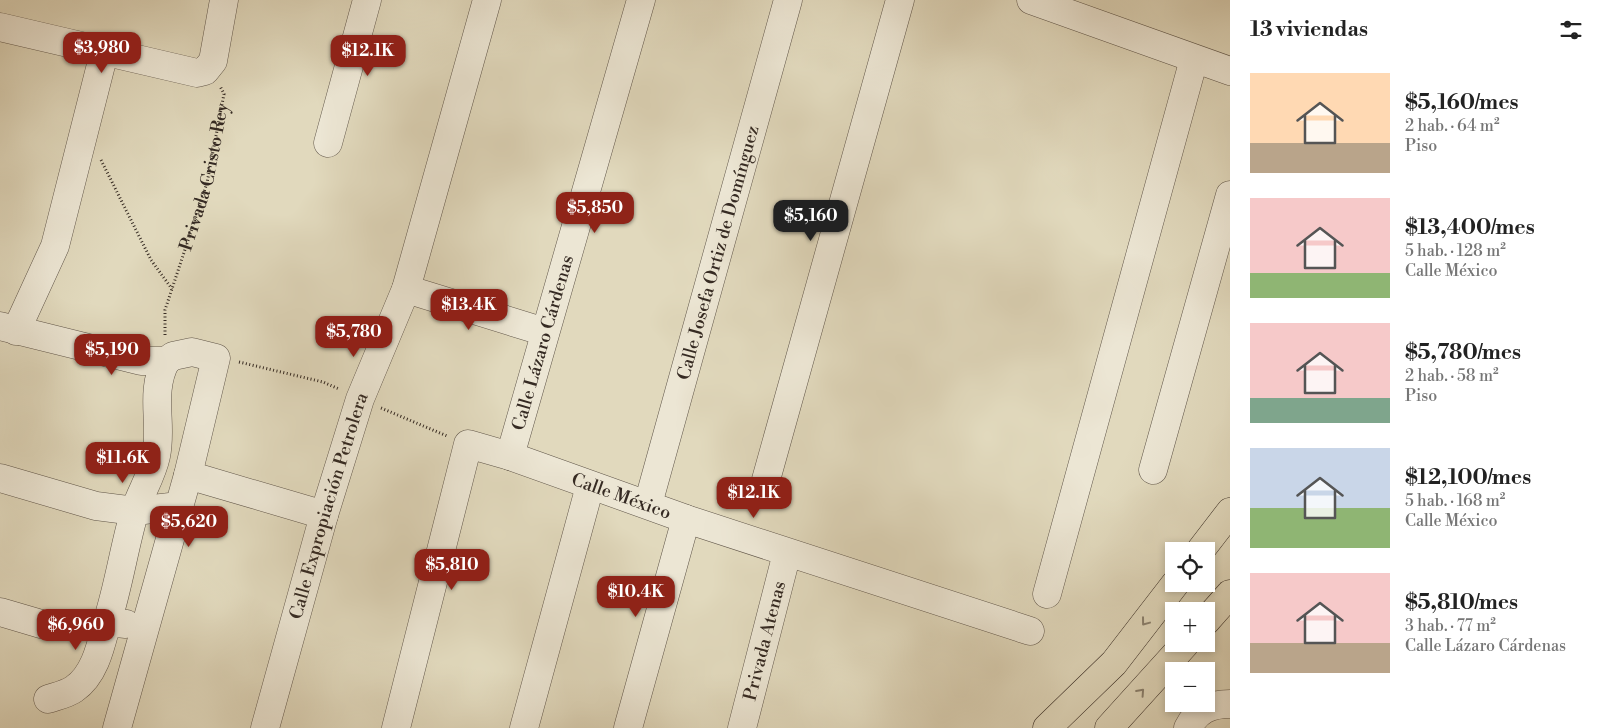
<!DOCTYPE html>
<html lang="es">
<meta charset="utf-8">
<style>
:root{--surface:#fff;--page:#f2f2f2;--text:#222;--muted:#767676;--accent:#8f2418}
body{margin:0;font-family:"Libre Bodoni",serif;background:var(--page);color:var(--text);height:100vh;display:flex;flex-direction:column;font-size:19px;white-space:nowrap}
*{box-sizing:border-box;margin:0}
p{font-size:16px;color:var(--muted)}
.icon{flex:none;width:28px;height:28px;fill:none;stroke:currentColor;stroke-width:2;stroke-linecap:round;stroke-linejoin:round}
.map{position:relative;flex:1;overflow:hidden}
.sheet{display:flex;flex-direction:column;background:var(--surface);width:375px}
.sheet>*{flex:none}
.controls{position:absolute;left:1165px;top:542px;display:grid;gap:10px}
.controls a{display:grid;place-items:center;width:50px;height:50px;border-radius:0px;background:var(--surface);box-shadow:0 2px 8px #0003;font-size:25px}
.price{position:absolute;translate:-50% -42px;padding:0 11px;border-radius:10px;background:var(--accent);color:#fff;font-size:16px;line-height:32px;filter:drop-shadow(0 1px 2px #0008)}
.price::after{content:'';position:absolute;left:50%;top:30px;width:15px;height:11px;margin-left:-8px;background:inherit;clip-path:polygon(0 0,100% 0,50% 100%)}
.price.active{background:#222;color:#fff}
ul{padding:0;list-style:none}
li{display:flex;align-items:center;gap:15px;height:125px;padding:0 20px}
li span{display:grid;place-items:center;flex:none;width:140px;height:100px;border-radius:0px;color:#555}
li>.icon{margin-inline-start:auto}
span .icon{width:60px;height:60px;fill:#fffc;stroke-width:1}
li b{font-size:21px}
h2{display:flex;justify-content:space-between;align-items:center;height:60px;padding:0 20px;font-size:21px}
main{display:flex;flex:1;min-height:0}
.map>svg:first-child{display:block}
</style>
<main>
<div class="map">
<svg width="1230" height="728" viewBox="0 0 1230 728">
<rect width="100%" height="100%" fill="#e1d9bd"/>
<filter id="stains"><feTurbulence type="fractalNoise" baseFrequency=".004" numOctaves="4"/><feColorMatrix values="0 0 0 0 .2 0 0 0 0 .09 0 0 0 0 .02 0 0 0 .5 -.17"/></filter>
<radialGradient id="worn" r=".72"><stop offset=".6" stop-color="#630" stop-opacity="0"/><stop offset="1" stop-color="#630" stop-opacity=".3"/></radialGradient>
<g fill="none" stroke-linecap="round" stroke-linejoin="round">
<defs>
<g id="minor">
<path d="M1031 0 1230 71"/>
<path d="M0 27 197 73 205 71 213 61 224 0"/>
<path d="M328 143 367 0"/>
<path d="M406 289 545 332"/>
<path d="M0 326 141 361H166L173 356 192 352 216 358 188 475 117 728"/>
<path d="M16 331 55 246 104 53"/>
<path id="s2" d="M510 456 641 0"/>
<path d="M1153 470 1230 195"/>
<path d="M188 475 324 515"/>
<path d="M0 478 96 506 135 511 179 506"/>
<path d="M762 494 900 0"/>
<path id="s3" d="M648 504 788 0"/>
<path d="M1047 594 1194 59"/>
<path d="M0 612 41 624"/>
<path d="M107 622C119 585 124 547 135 510 141 492 152 475 156 456 163 425 149 392 166 361"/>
<path d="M48 699C57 696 67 694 74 689 95 675 101 645 107 622L126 624"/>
<path id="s4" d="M265 728 324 515 360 399 406 289 487 0"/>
<path id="s5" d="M396 728 468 444 510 456 686 519 1030 631"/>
<path d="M524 728 590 486"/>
<path d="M628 728 686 519"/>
<path id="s6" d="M742 728 787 553"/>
<path d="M1188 728C1197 710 1210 704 1230 704"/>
</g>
<g id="highway">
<path d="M1200 551 1230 512"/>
<path d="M1206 621 1230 594"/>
<path d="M1047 728 1114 663 1175 584"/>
<path d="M1109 728 1185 644"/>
</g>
</defs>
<use href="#minor" stroke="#60564a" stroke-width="29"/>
<use href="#highway" stroke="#352a23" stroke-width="29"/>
<g stroke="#352a23" stroke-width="3" stroke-dasharray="1 2.5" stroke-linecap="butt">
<path d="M101 160 151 260 172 289"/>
<path id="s1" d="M165 335V310L207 183 224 94 220 86"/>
<path d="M239 362 323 382 339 389"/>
<path d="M381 408 447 436"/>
</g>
<use href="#minor" stroke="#ece6d4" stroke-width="28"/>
<use href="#highway" stroke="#e1d9bd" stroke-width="28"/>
</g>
<defs><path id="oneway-chevron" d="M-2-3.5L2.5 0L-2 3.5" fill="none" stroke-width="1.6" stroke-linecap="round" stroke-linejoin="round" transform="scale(1.25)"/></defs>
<g stroke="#8b8270">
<use href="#oneway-chevron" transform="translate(1145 622) rotate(127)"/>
<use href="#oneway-chevron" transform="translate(1141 692) rotate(-48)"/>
</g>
<g text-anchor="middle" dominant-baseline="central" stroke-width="5" stroke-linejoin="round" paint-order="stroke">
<g font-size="18" fill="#352a23" stroke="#ece6d4">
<text stroke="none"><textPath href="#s1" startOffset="164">Privada Cristo Rey</textPath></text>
<text stroke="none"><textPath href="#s3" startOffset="261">Calle Josefa Ortiz de Domínguez</textPath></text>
<text stroke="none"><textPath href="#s2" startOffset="118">Calle Lázaro Cárdenas</textPath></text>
<text stroke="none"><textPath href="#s5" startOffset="455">Calle México</textPath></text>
<text stroke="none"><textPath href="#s4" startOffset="231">Calle Expropiación Petrolera</textPath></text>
<text stroke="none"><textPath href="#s6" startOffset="90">Privada Atenas</textPath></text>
</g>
</g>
<rect width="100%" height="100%" filter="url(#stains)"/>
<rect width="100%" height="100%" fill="url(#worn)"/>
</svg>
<div class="controls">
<a><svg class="icon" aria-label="locate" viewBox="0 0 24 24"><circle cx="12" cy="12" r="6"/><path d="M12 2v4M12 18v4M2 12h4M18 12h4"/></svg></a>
<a>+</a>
<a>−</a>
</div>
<b class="price" style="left:102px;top:74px">$3,980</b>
<b class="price" style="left:368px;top:77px">$12.1K</b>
<b class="price" style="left:595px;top:234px">$5,850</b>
<b class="price active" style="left:811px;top:242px">$5,160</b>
<b class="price" style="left:469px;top:331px">$13.4K</b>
<b class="price" style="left:354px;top:358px">$5,780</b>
<b class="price" style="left:112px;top:376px">$5,190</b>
<b class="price" style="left:123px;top:484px">$11.6K</b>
<b class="price" style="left:754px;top:519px">$12.1K</b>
<b class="price" style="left:189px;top:548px">$5,620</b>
<b class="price" style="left:452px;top:591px">$5,810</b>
<b class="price" style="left:636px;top:618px">$10.4K</b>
<b class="price" style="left:76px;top:651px">$6,960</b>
</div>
<section class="sheet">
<h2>13 viviendas<svg class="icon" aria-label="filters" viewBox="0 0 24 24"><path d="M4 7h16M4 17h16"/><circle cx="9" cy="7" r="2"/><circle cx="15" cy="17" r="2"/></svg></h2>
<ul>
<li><span style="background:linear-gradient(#ffd9b3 70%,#b9a48a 0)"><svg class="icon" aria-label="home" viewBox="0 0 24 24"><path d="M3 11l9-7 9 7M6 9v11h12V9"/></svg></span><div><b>$5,160/mes</b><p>2 hab. · 64 m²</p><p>Piso</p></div></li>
<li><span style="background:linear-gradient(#f6c9c9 75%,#8fb573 0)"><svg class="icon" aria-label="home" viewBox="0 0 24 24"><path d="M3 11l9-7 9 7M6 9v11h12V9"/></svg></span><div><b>$13,400/mes</b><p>5 hab. · 128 m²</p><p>Calle México</p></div></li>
<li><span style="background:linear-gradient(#f6c9c9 75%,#7fa58c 0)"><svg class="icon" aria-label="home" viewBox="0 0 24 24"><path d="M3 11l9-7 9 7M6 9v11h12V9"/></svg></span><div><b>$5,780/mes</b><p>2 hab. · 58 m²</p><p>Piso</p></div></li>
<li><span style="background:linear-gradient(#c9d6e8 60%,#8fb573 0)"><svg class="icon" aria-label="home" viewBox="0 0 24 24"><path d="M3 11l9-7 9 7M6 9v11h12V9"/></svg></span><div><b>$12,100/mes</b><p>5 hab. · 168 m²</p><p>Calle México</p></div></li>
<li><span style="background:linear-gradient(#f6c9c9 70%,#b9a48a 0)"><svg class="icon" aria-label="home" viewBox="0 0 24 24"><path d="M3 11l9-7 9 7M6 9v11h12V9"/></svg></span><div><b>$5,810/mes</b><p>3 hab. · 77 m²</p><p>Calle Lázaro Cárdenas</p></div></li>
</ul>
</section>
</main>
